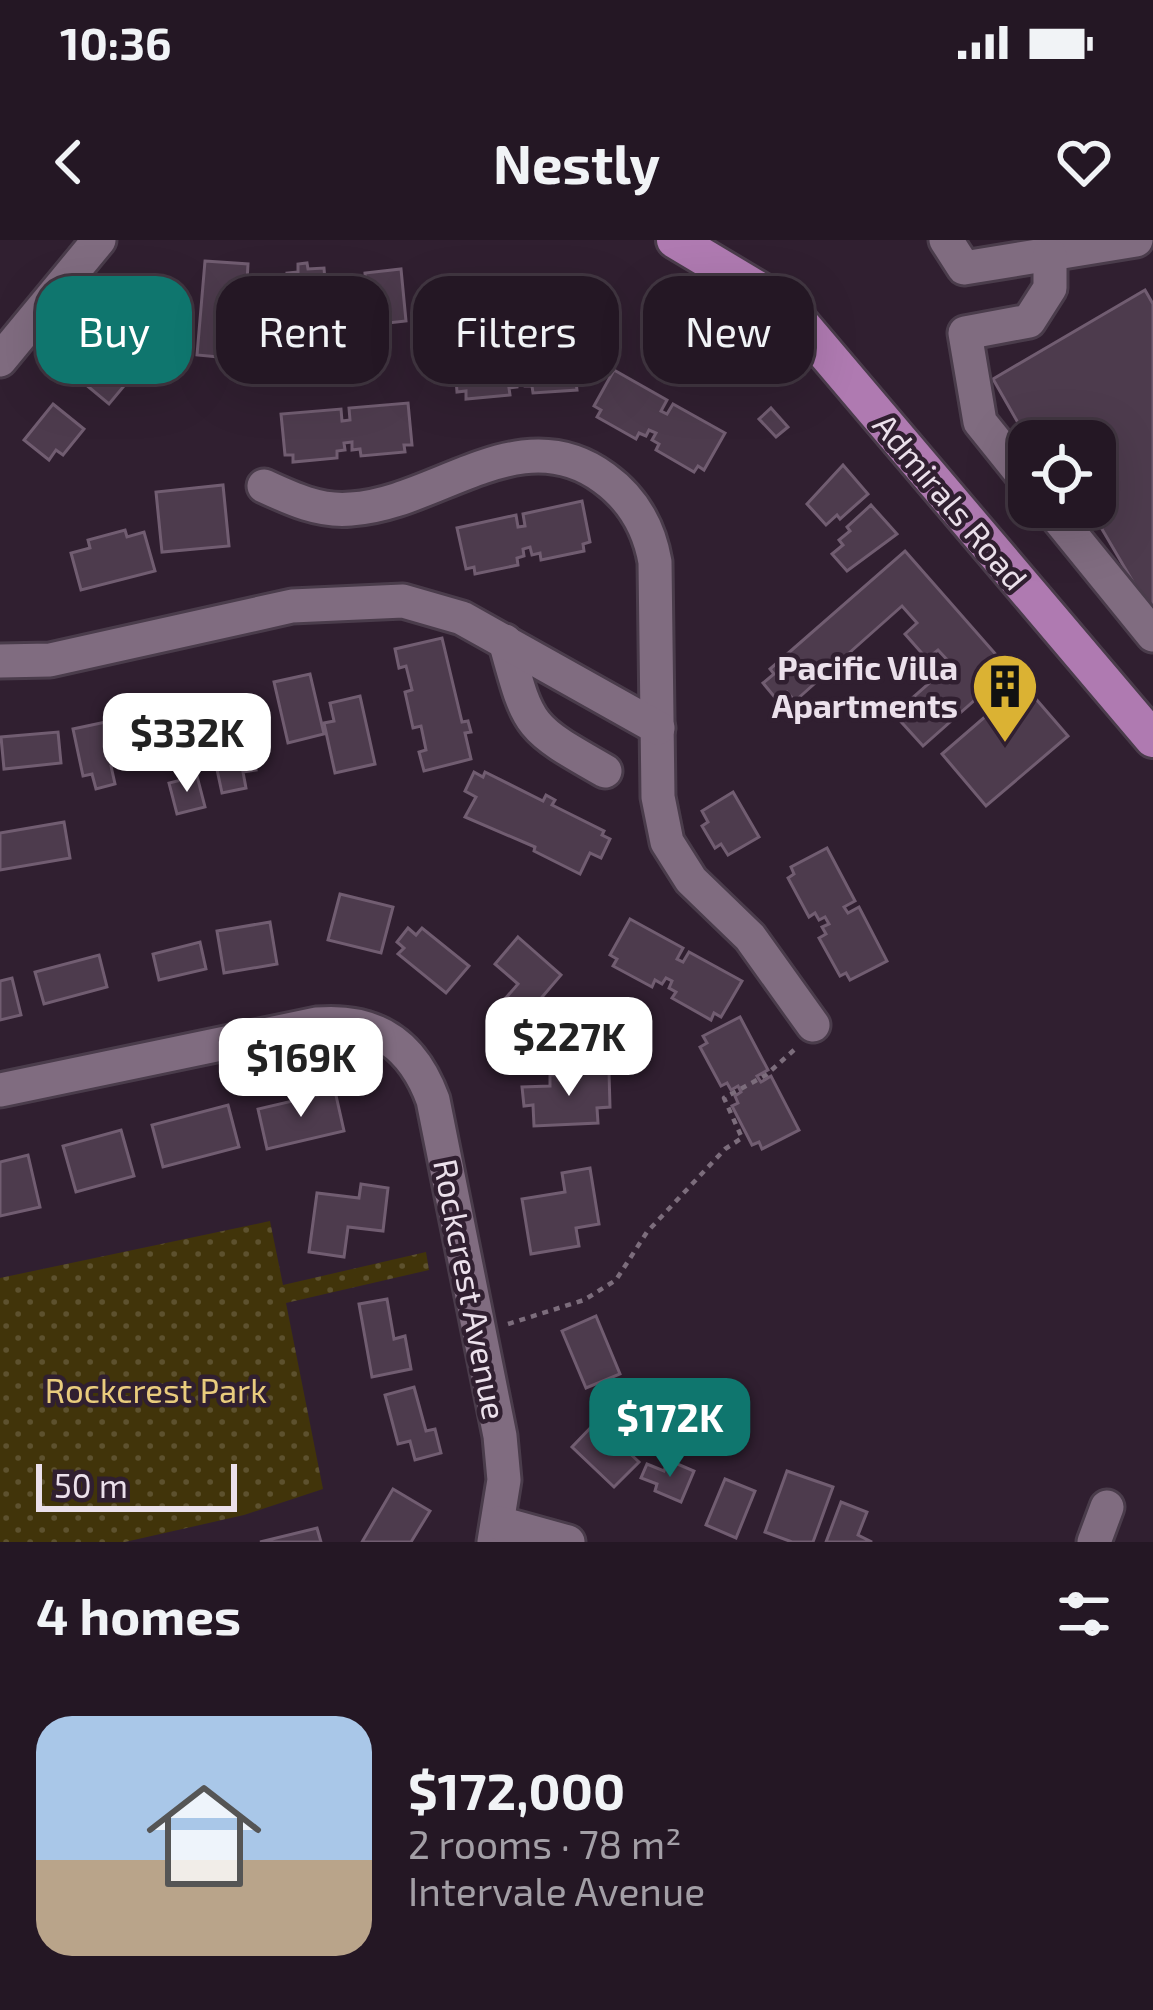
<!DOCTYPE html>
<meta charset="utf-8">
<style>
:root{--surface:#241724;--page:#302431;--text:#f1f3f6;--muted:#a39fa6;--line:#413641;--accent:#0f766e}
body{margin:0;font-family:"Exo 2",sans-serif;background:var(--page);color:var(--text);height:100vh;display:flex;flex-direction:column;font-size:45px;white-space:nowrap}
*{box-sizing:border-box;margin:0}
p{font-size:39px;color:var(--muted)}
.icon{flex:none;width:66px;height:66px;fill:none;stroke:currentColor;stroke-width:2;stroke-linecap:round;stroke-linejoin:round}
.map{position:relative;height:1302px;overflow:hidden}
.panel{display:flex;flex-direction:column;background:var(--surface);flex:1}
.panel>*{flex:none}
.banner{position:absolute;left:36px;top:36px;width:1083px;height:108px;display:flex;gap:24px}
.tools{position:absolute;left:1008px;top:180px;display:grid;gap:24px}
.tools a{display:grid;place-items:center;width:108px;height:108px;border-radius:24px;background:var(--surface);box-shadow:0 12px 48px #0002,0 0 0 3px var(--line);font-size:60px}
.scale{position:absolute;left:36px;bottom:30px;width:201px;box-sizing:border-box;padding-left:12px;border:6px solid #ebe0eb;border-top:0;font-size:33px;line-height:42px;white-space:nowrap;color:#ebe0eb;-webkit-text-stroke:9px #301f30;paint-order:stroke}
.price{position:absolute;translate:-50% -102px;padding:0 27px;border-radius:24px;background:#fff;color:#222;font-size:39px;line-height:78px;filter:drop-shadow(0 3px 6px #0008)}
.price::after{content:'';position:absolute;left:50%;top:72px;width:36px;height:27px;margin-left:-18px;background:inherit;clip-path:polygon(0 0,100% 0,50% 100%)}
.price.current{background:var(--accent);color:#fff}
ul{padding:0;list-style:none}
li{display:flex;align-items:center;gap:36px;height:300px;padding:0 36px}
li span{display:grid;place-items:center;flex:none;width:336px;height:240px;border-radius:36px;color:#555}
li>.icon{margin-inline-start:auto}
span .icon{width:144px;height:144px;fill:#fffc;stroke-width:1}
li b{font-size:51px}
h2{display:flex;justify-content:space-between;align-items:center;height:144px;padding:0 36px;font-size:51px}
.pill{padding:0 42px;border-radius:36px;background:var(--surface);box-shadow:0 12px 48px #0002,0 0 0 3px var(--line);font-size:42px;line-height:108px}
.pill.current{background:var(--accent);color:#fff}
.status{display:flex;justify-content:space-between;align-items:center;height:84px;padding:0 60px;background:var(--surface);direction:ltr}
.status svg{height:33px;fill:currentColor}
header{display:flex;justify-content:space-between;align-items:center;height:156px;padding:0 36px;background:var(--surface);font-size:54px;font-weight:700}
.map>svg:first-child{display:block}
</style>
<div class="status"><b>10:36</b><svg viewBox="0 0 49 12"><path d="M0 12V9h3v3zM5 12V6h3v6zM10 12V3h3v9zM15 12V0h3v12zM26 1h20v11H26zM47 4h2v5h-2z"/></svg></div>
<header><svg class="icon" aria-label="back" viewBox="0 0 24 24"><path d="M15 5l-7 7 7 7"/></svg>Nestly<svg class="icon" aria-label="heart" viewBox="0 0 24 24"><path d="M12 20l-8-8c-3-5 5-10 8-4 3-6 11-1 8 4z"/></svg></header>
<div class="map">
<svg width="1153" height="1302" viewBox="0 0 1153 1302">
<defs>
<pattern id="park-dots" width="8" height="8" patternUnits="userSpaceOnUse" patternTransform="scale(3)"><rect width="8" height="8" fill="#41340a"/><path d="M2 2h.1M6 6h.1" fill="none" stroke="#5d512e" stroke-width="1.8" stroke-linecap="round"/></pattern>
</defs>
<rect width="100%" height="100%" fill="#301f30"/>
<path fill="url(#park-dots)" d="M270 981 283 1045 426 1012 429 1030 286 1063 323 1249 244 1275 125 1302H0V1038Z"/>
<g fill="#4d3b4d" stroke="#715d71" stroke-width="3">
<path d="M205 21 248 24 246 60 259 61 255 105 231 103 230 118 197 115Z"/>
<path d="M307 23 308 29 324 28 327 66 306 68 307 72 300 73V67L290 68 287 33 298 32V24Z"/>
<path d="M401 29 406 81 369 85 365 33Z"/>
<path d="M146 49 172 71 146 103 120 82Z"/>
<path d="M1145 50 1153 64V376L1089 267H1095V201L1029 202 993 139Z"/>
<path d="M581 100 584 141 576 142 577 150 533 153 532 146H525L524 139 517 140V147L509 148 510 155 466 159V151L457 152 454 111 514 106 515 118 522 117 521 105Z"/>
<path d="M92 108 129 140 109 164 79 139 83 134 76 127Z"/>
<path d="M614 130 667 160 661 171 667 174 673 164 725 193 704 230 698 226 694 232 656 210 659 204 652 200 656 193 649 190 646 196 639 193 636 199 597 177 601 170 594 166Z"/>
<path d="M408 163 412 205H404L405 212 361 216 360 209 352 210V202L344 203 345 210 337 211V218L293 222V215H285L281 174 341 169 342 181 350 180 349 168Z"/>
<path d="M53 164 84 189 63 215 56 210 49 220 24 200Z"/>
<path d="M771 168 788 187 776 197 759 179Z"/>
<path d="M843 225 868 254 840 279 837 275 826 285 807 264Z"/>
<path d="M223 245 229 306 162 312 156 252Z"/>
<path d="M582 261 590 302 583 304 584 311 541 320 540 313 532 315 530 307 523 309 524 316 517 318 518 325 475 334 474 327 466 329 457 288 516 275 518 287 525 286 523 274Z"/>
<path d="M871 265 897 294 847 331 832 314 843 305 839 300 850 291 847 287Z"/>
<path d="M125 290 127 297 144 292 155 331 81 350 71 313 90 308 88 300Z"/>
<path d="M905 311 1006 426 1001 430 1004 434 923 506 894 474 951 424 938 410 927 419 905 394 917 383 902 366 795 461 787 452 777 460 763 443 774 434 770 429Z"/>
<path d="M442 398 462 482 468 481 471 492 465 493 471 519 424 531 419 512 426 510 421 486 413 488 405 452 412 450 406 426 399 428 395 409Z"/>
<path d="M310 434 324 494 288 503 274 442Z"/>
<path d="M1023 444 1068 496 986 566 942 514Z"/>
<path d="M360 456 375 524 335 533 324 483 334 481 330 463Z"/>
<path d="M173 460 182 498 167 502 170 514 146 520 134 471Z"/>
<path d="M115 480 125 523 111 526 115 544 96 549 92 534 83 536 73 489Z"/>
<path d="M246 483 256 530 243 532 246 548 222 553 209 492Z"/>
<path d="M58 492 61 523 4 529 1 497Z"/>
<path d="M474 532 483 537 485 532 543 561 546 555 555 560 552 565 604 591 602 595 610 599 601 618 590 613 580 634 534 611 535 607 465 577 476 557 465 551Z"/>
<path d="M197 536 205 567 177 574 169 543Z"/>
<path d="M733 552 759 597 728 615 721 604 715 608 702 586 708 582 702 571Z"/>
<path d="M64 582 70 618 0 630V593Z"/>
<path d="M827 608 855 661 844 667 848 673 859 667 887 721 850 740 846 733 840 736 819 698 826 694 822 687 829 684 825 677 819 680 815 673 809 677 788 638 794 634 791 627Z"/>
<path d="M340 654 393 667 381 713 328 700Z"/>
<path d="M630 679 683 708 677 719 683 722 689 712 742 741 721 777 714 773 711 780 672 758 676 752 669 748 672 741 666 738 662 744 655 740 652 747 613 726 617 719 610 715Z"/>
<path d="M270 682 277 724 224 733 217 691Z"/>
<path d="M408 688 416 695 422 688 469 726 446 753 398 714 404 708 397 702Z"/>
<path d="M518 697 561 735 525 777 504 760 518 744 495 724Z"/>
<path d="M200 702 206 729 159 740 153 714Z"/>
<path d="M99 715 107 747 44 764 35 732Z"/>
<path d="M12 738 21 775 0 780V741Z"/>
<path d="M740 777 768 830 757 836 761 842 771 836 799 890 762 909 759 902 752 905 732 866 738 863 735 856 741 852 738 846 731 850 727 843 721 846 700 807 707 803 703 796Z"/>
<path d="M609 832 610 867 597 868 598 883 534 886 533 865 524 866 522 847 550 846V835Z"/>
<path d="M335 851 344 891 267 909 258 869Z"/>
<path d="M228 865 239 907 163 927 152 885Z"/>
<path d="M121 890 134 936 76 952 63 906Z"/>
<path d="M28 915 40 967 0 976V922Z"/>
<path d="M590 928 599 984 576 988 579 1006 531 1014 522 959 565 952 562 933Z"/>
<path d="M361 944 388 948 383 991 348 987 344 1017 309 1012 317 953 359 958Z"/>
<path d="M387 1059 394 1099 405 1096 411 1129 372 1137 359 1064Z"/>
<path d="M596 1076 620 1134 586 1148 562 1091Z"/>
<path d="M414 1147 426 1191 435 1189 441 1213 415 1220 410 1201 398 1204 385 1155Z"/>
<path d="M596 1182 639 1222 614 1247 572 1207Z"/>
<path d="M668 1220 694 1231 681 1262 655 1251 657 1244 641 1238 647 1224 664 1231Z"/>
<path d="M787 1231 833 1247 813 1302H792L765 1292Z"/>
<path d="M725 1239 755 1251 736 1298 706 1285Z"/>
<path d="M393 1249 430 1271 411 1302H362Z"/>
<path d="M841 1262 867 1272 858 1295 872 1302H826Z"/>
<path d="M317 1288 321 1302H260Z"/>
</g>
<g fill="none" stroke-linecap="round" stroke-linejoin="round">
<defs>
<g id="minor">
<path d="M946 0 964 28 1136 0"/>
<path d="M0 120 99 0"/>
<path d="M1029 243 980 182 965 93 1029 81 1050 48V15"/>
<path d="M264 246C292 259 320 272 351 269 437 264 520 176 604 238 633 259 649 287 655 322L658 557 667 602 691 640 750 697 813 785"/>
<path d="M1049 267 1153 395"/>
<path d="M505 401C529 488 526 486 605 531"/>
<path d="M0 421 50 420 292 366 403 361 462 378 658 488"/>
<path d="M0 850 317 784C376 779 413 805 433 860L500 1196 504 1240 494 1302"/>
<path d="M499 1283 568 1302"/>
<path d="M1094 1302 1107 1267"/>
</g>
<path id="major" d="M675 0 762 52 801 84 1153 499"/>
</defs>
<use href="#minor" stroke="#4a3c4b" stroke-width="39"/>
<use href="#major" stroke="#4a3c4b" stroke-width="42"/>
<path stroke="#7c6d7c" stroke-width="4.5" stroke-dasharray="6 6" stroke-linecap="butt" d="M508 1084 584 1060 616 1040 647 992 725 909 742 898 724 858 766 835 794 810"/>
<use href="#minor" stroke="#806c80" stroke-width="33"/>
<use href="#major" stroke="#af7ab1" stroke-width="36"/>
</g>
<defs>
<symbol id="building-pin" viewBox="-11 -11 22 30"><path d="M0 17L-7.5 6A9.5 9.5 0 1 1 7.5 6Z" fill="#dbb233" stroke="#301f30"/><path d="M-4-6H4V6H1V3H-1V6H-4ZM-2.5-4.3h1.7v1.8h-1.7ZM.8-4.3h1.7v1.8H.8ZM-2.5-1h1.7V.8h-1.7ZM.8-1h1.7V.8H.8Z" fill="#111"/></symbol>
</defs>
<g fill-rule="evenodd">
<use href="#building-pin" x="967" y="408" width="76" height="104"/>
</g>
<g text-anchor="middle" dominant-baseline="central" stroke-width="9" stroke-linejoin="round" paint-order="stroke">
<g font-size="33" fill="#ebe0eb" stroke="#301f30">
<text transform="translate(951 261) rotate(50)">Admirals Road</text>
<text transform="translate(471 1049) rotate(79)">Rockcrest Avenue</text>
</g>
<g font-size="33" font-weight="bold" fill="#ebe0eb" stroke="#301f30" text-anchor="end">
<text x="958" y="427">Pacific Villa<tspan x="958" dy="38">Apartments</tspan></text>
</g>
<g font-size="33" fill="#e9cc7d" stroke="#301f30">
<text x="156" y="1150">Rockcrest Park</text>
</g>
</g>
</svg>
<div class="tools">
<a><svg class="icon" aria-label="locate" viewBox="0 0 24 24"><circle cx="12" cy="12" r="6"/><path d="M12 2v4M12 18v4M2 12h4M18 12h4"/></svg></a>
</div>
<div class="scale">50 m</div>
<b class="price" style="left:187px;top:555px">$332K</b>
<b class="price" style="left:569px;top:859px">$227K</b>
<b class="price" style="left:301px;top:880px">$169K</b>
<b class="price current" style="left:670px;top:1240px">$172K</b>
<div class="banner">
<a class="pill current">Buy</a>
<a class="pill">Rent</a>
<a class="pill">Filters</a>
<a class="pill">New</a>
</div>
</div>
<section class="panel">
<h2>4 homes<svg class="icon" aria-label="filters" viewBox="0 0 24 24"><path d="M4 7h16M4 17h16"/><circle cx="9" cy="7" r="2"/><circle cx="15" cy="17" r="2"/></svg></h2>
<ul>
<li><span style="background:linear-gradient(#a9c7e8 60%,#b9a48a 0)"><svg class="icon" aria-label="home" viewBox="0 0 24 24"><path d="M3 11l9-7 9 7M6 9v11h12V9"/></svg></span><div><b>$172,000</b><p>2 rooms · 78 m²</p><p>Intervale Avenue</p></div></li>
</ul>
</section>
